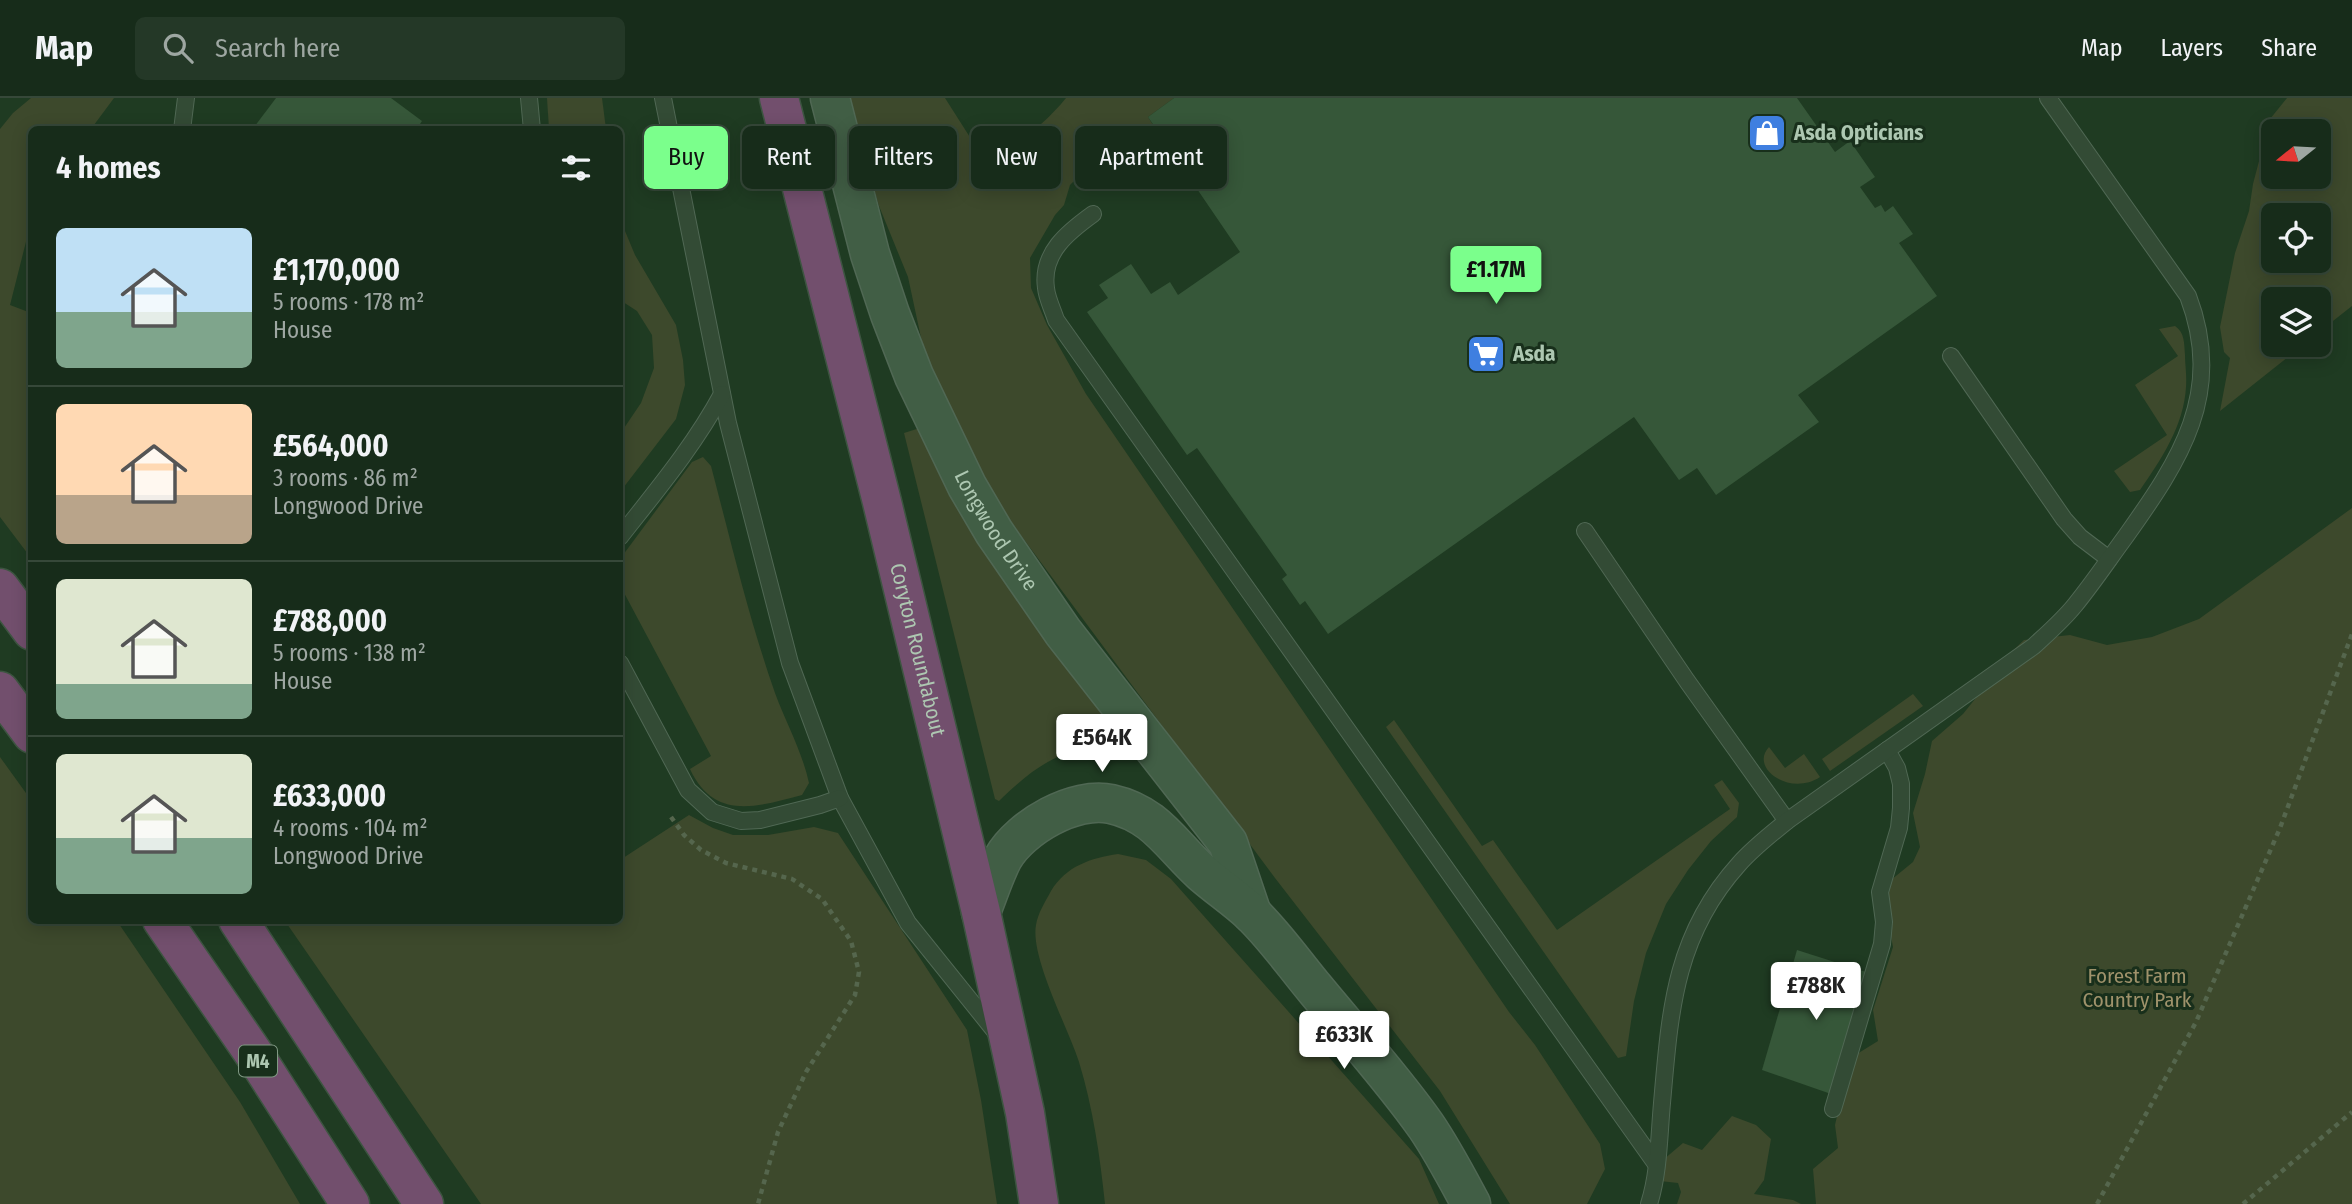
<!DOCTYPE html>
<meta charset="utf-8">
<style>
:root{--surface:#172c1a;--page:#243827;--text:#f1f3f6;--muted:#9ea7a2;--line:#364839;--accent:#7bff8c}
body{margin:0;font-family:"Fira Sans Condensed",sans-serif;background:var(--page);color:var(--text);height:100vh;display:flex;flex-direction:column;font-size:26px;white-space:nowrap}
*{box-sizing:border-box;margin:0}
p{font-size:23px;color:var(--muted)}
.icon{flex:none;width:38px;height:38px;fill:none;stroke:currentColor;stroke-width:2;stroke-linecap:round;stroke-linejoin:round}
.map{position:relative;flex:1;overflow:hidden}
.side{position:absolute;left:28px;top:28px;width:595px;height:798px;display:flex;flex-direction:column;background:var(--surface);border-radius:10px;box-shadow:0 4px 18px #0003,0 0 0 2px var(--line)}
.side>*{flex:none}
.top-card{position:absolute;left:644px;top:28px;width:665px;height:63px;display:flex;gap:14px}
.needle{width:46px;rotate:252deg}
.controls{position:absolute;left:2261px;top:21px;display:grid;gap:14px}
.controls a{display:grid;place-items:center;width:70px;height:70px;border-radius:10px;background:var(--surface);box-shadow:0 4px 18px #0003,0 0 0 2px var(--line);font-size:35px}
.price{position:absolute;translate:-50% -60px;padding:0 16px;border-radius:7px;background:#fff;color:#222;font-size:23px;line-height:46px;filter:drop-shadow(0 2px 4px #0008)}
.price::after{content:'';position:absolute;left:50%;top:42px;width:21px;height:16px;margin-left:-10px;background:inherit;clip-path:polygon(0 0,100% 0,50% 100%)}
.price.active{background:var(--accent);color:#111}
ul{padding:0;list-style:none}
li{display:flex;align-items:center;gap:21px;height:175px;padding:0 28px}
li+li{border-top:2px solid var(--line)}
li span{display:grid;place-items:center;flex:none;width:196px;height:140px;border-radius:10px;color:#555}
li>.icon{margin-inline-start:auto}
span .icon{width:84px;height:84px;fill:#fffc;stroke-width:1}
li b{font-size:30px}
h2{display:flex;justify-content:space-between;align-items:center;height:84px;padding:0 28px;font-size:30px}
.tag{padding:0 24px;border-radius:10px;background:var(--surface);box-shadow:0 4px 18px #0003,0 0 0 2px var(--line);font-size:24px;line-height:63px}
.tag.active{background:var(--accent);color:#111}
header{display:flex;align-items:center;gap:42px;box-sizing:border-box;height:98px;padding:0 35px;background:var(--surface);border-bottom:2px solid var(--line)}
header strong{font-size:33px}
nav{display:flex;gap:38px;margin-inline-start:auto;font-size:24px}
.search{width:490px;height:63px;background:var(--page);display:flex;align-items:center;gap:18px;box-sizing:border-box;padding:0 24px;border-radius:10px;color:var(--muted);font-size:26px}
.map>svg:first-child{display:block}
</style>
<header>
<strong>Map</strong>
<div class="search"><svg class="icon" aria-label="search" viewBox="0 0 24 24"><circle cx="10" cy="10" r="6"/><path d="M15 15l6 6"/></svg>Search here</div>
<nav><a>Map</a><a>Layers</a><a>Share</a></nav>
</header>
<div class="map">
<svg width="2352" height="1106" viewBox="0 0 2352 1106">
<rect width="100%" height="100%" fill="#1f3b22"/>
<g fill="#3d492c" fill-rule="evenodd">
<path d="M31 0H114L91 31 32 32 31 124 10 207 31 215V460L0 419V31L13 15Z"/>
<path d="M547 0H602L606 31H549Z"/>
<path d="M847 0H945L987 66C1016 48 1045 26 1066 0H1174L1148 19 1155 30 1115 55 1098 59 1070 87 1064 107 1055 117 1030 160 1031 190 1047 227 1086 296 1509 914 1535 947 1600 1046 1605 1071 1587 1106H1510L1440 993 1275 780 991 397 926 263 908 179 879 108Z"/>
<path d="M2287 0H2352V208L2319 234V201H2273V247H2303L2220 313 2230 260 2224 254 2220 229 2235 155 2249 113 2253 86 2270 21ZM2273 33H2319V79H2273ZM2273 117H2319V163H2273Z"/>
<path d="M620 121 635 157 676 227 683 262 685 287 676 321 620 394V336L641 305 654 270 652 237 637 213 620 202Z"/>
<path d="M2175 228C2185 235 2184 245 2185 257 2185 267 2187 278 2186 289 2184 327 2161 362 2140 392L2130 394 2114 373 2167 337 2135 287 2178 258 2159 231Z"/>
<path d="M923 329 1126 640 1124 644 1118 646C1064 648 1037 666 999 703L995 701 904 335Z"/>
<path d="M703 359 711 368C731 444 749 521 775 595 786 625 802 653 809 685L802 697C757 709 714 723 690 671L711 658 622 491H620V461L692 364Z"/>
<path d="M2352 410V1106H1816L1813 1071 1838 1050 1835 1027 1840 1005 1857 956 1878 943 1873 912 1893 849 1886 813 1891 782 1913 764 1920 749 1913 715 1925 676 1932 643 1963 616 1983 591 2004 561 2024 542 2070 537 2107 547 2152 539 2199 521Z"/>
<path d="M1913 596 1923 608 1830 673 1822 661Z"/>
<path d="M1394 622 1482 748 1493 742 1557 832 1730 711 1714 687 1722 682 1739 705 1737 719 1711 743 1688 772 1666 806 1646 855 1634 903 1626 958 1618 960 1386 629Z"/>
<path d="M1769 649 1785 670 1804 656 1820 679C1790 699 1749 670 1769 649Z"/>
<path d="M0 659 31 702 32 822 117 823 240 1004 300 1106H0Z"/>
<path d="M689 717 713 730 733 737H768L814 729 838 735 967 932 981 1002 997 1106H481L285 823 620 822V762Z"/>
<path d="M1118 756 1146 762 1171 781 1419 1061 1439 1106H1105C1100 1058 1093 1010 1079 964 1069 932 1030 859 1036 827 1038 815 1045 804 1051 793 1066 768 1091 760 1118 756Z"/>
<path d="M1732 1018 1756 1027 1771 1041 1764 1082 1754 1096 1793 1102 1801 1106H1677L1681 1094 1678 1085 1660 1083 1663 1062 1683 1045 1702 1052Z"/>
</g>
<g fill="#365739">
<path d="M276 0H391L422 23 416 32H252Z"/>
<path d="M1174 0H1797L1835 54 1850 43 1875 79 1860 89 1875 110 1881 107 1885 114 1893 108 1913 136 1899 145 1937 198 1798 297 1819 324 1716 397 1697 370 1679 382 1634 319 1328 536 1305 503 1300 507 1282 481 1287 477 1197 350 1187 357 1087 214 1108 200 1099 187 1131 166 1151 196 1170 184 1178 197 1240 154 1148 19Z"/>
<path d="M1797 852 1869 875 1834 997 1762 972Z"/>
</g>
<g fill="none" stroke-linecap="round" stroke-linejoin="round">
<defs>
<g id="lane">
<path d="M529 0 532 32"/>
<path d="M663 0 728 325 790 565 840 700 908 825 998 937"/>
<path d="M182 32 186 0"/>
<path d="M1093 116C1068 134 1041 155 1046 190 1047 201 1053 212 1056 222L1656 1066"/>
<path d="M1951 258 2064 421 2080 439 2109 461"/>
<path d="M1585 433 1687 583 1787 723"/>
<path d="M620 439C656 393 694 348 722 296"/>
<path d="M620 565 688 692 712 714 741 723 760 722 820 707 840 700"/>
<path d="M1833 1011 1882 846 1884 824 1880 794 1899 730 1901 710V686L1897 670 1887 652"/>
<path d="M1649 1106C1659 1075 1659 1038 1662 1005 1670 914 1674 838 1739 766 1753 750 1770 737 1787 723L2034 548C2048 535 2063 522 2075 507 2093 485 2109 461 2126 438 2180 362 2225 295 2188 198L2048 0"/>
</g>
<g id="secondary">
<path id="s1" d="M830 0 870 156 890 216 914 278 967 388 994 434 1063 534 1228 745 1252 816"/>
<path d="M981 814C988 797 994 777 1003 760 1021 729 1075 698 1111 706 1156 716 1171 747 1202 775 1218 789 1236 801 1251 815 1275 838 1295 867 1316 892 1353 937 1393 981 1426 1028 1443 1053 1457 1080 1471 1106"/>
</g>
<g id="highway">
<path id="s2" d="M779 0 882 404 981 814 1025 1015 1039 1106"/>
<path d="M0 490 32 533"/>
<path d="M0 593 32 636"/>
<path d="M162 822 256 959 350 1106"/>
<path d="M238 822 424 1106"/>
</g>
</defs>
<use href="#lane" stroke="#506854" stroke-width="18"/>
<use href="#secondary" stroke="#506854" stroke-width="41"/>
<use href="#highway" stroke="#3d5541" stroke-width="41"/>
<g stroke="#55664d" stroke-width="4.5" stroke-dasharray="5 5" stroke-linecap="butt">
<path d="M671 719 684 737 701 752 726 765 792 781 822 801 851 843 859 874 855 897 806 974 778 1034 758 1106"/>
<path d="M2097 1106 2196 924 2280 730 2352 536"/>
<path d="M2243 1106 2352 1014"/>
</g>
<use href="#lane" stroke="#334b35" stroke-width="16"/>
<use href="#secondary" stroke="#415e45" stroke-width="38"/>
<use href="#highway" stroke="#724f6d" stroke-width="38"/>
</g>
<defs>
<symbol id="shop-square" viewBox="-11 -11 22 22"><rect x="-9" y="-9" width="18" height="18" rx="4" fill="#3f7fe0" stroke="#182f1b"/><path d="M-5-2.5h2.3a2.7 3.5 0 0 1 5.4 0H5L5.5 6h-11ZM-1.5-2.5h3a1.5 2.3 0 0 0-3 0Z" fill="#fff"/></symbol>
<symbol id="supermarket-square" viewBox="-11 -11 22 22"><rect x="-9" y="-9" width="18" height="18" rx="4" fill="#3f7fe0" stroke="#182f1b"/><path d="M-6-5.5h2.5l.6 2H6L4.5 2H-2.5L-4.4-4H-6ZM-1.5 3.2a1.3 1.3 0 1 0 .1 0ZM3 3.2a1.3 1.3 0 1 0 .1 0Z" fill="#fff"/></symbol>
</defs>
<g fill-rule="evenodd">
<use href="#shop-square" x="1745" y="13" width="44" height="44"/>
<use href="#supermarket-square" x="1464" y="234" width="44" height="44"/>
</g>
<g text-anchor="middle" dominant-baseline="central" stroke-width="6" stroke-linejoin="round" paint-order="stroke">
<rect fill="#182f1b" stroke="#809984" stroke-width="2" x="239" y="947.5" width="38" height="31" rx="5"/>
<g font-size="19" font-weight="bold" fill="#adc7b1">
<text x="258" y="963">M4</text>
</g>
<g font-size="21" font-weight="bold" fill="#adc7b1" stroke="#182f1b" text-anchor="start">
<text x="1794" y="35">Asda Opticians</text>
<text x="1513" y="256">Asda</text>
</g>
<g font-size="21" fill="#adc7b1" stroke="#182f1b">
<text stroke="none"><textPath href="#s1" startOffset="466">Longwood Drive</textPath></text>
<text stroke="none"><textPath href="#s2" startOffset="569">Coryton Roundabout</textPath></text>
</g>
<g font-size="21" fill="#9f926b" stroke="#182f1b">
<text x="2137" y="878">Forest Farm<tspan x="2137" dy="24">Country Park</tspan></text>
</g>
</g>
</svg>
<div class="controls">
<a><svg class="needle" viewBox="-14 -14 28 28"><path d="M0-13l5 13h-10z" fill="#e53935"/><path d="M0 13l5-13h-10z" fill="#9ea7a2"/></svg></a>
<a><svg class="icon" aria-label="locate" viewBox="0 0 24 24"><circle cx="12" cy="12" r="6"/><path d="M12 2v4M12 18v4M2 12h4M18 12h4"/></svg></a>
<a><svg class="icon" aria-label="layers" viewBox="0 0 24 24"><path d="M12 4l9 5-9 5-9-5zM3 14l9 5 9-5"/></svg></a>
</div>
<b class="price active" style="left:1496px;top:208px">£1.17M</b>
<b class="price" style="left:1102px;top:676px">£564K</b>
<b class="price" style="left:1816px;top:924px">£788K</b>
<b class="price" style="left:1344px;top:973px">£633K</b>
<div class="top-card">
<a class="tag active">Buy</a>
<a class="tag">Rent</a>
<a class="tag">Filters</a>
<a class="tag">New</a>
<a class="tag">Apartment</a>
</div>
<section class="side">
<h2>4 homes<svg class="icon" aria-label="filters" viewBox="0 0 24 24"><path d="M4 7h16M4 17h16"/><circle cx="9" cy="7" r="2"/><circle cx="15" cy="17" r="2"/></svg></h2>
<ul>
<li><span style="background:linear-gradient(#bfe0f5 60%,#7fa58c 0)"><svg class="icon" aria-label="home" viewBox="0 0 24 24"><path d="M3 11l9-7 9 7M6 9v11h12V9"/></svg></span><div><b>£1,170,000</b><p>5 rooms · 178 m²</p><p>House</p></div></li>
<li><span style="background:linear-gradient(#ffd9b3 65%,#b9a48a 0)"><svg class="icon" aria-label="home" viewBox="0 0 24 24"><path d="M3 11l9-7 9 7M6 9v11h12V9"/></svg></span><div><b>£564,000</b><p>3 rooms · 86 m²</p><p>Longwood Drive</p></div></li>
<li><span style="background:linear-gradient(#dfe7d0 75%,#7fa58c 0)"><svg class="icon" aria-label="home" viewBox="0 0 24 24"><path d="M3 11l9-7 9 7M6 9v11h12V9"/></svg></span><div><b>£788,000</b><p>5 rooms · 138 m²</p><p>House</p></div></li>
<li><span style="background:linear-gradient(#dfe7d0 60%,#7fa58c 0)"><svg class="icon" aria-label="home" viewBox="0 0 24 24"><path d="M3 11l9-7 9 7M6 9v11h12V9"/></svg></span><div><b>£633,000</b><p>4 rooms · 104 m²</p><p>Longwood Drive</p></div></li>
</ul>
</section>
</div>
